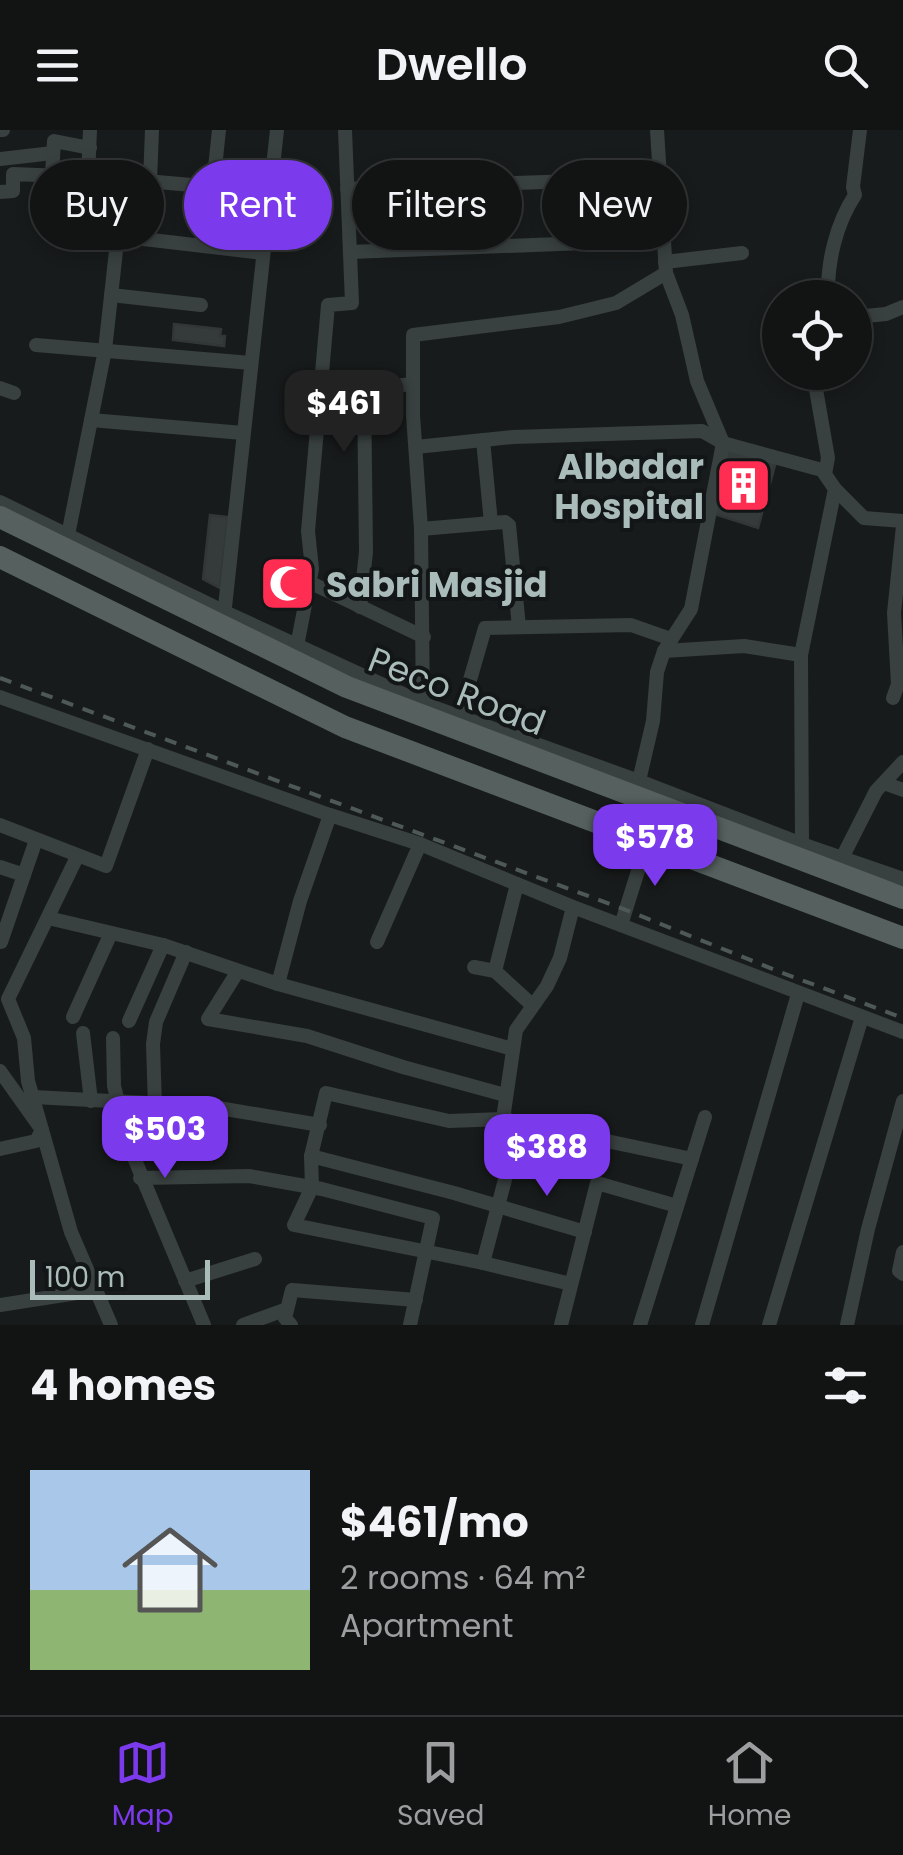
<!DOCTYPE html>
<meta charset="utf-8">
<style>
:root{--surface:#121414;--page:#1f2122;--text:#f1f3f6;--muted:#9c9ea0;--line:#313334;--accent:#7c3aed}
body{margin:0;font-family:Poppins,sans-serif;background:var(--page);color:var(--text);height:100vh;display:flex;flex-direction:column;font-size:38px;white-space:nowrap}
*{box-sizing:border-box;margin:0}
p{font-size:32px;color:var(--muted)}
.icon{flex:none;width:55px;height:55px;fill:none;stroke:currentColor;stroke-width:2;stroke-linecap:round;stroke-linejoin:round}
.map{position:relative;height:1195px;overflow:hidden}
.sheet{display:flex;flex-direction:column;background:var(--surface);flex:1}
.sheet>*{flex:none}
.banner{position:absolute;left:30px;top:30px;width:845px;height:90px;display:flex;gap:20px}
.tools{position:absolute;left:762px;top:150px;display:grid;gap:20px}
.tools a{display:grid;place-items:center;width:110px;height:110px;border-radius:50%;background:var(--surface);box-shadow:0 5px 15px #0003,0 0 0 2px var(--line);font-size:50px}
.scale{position:absolute;left:30px;bottom:25px;width:180px;box-sizing:border-box;padding-left:10px;border:5px solid #aabcb9;border-top:0;font-size:28px;line-height:35px;white-space:nowrap;color:#aabcb9;-webkit-text-stroke:8px #131616;paint-order:stroke}
.price{position:absolute;translate:-50% -85px;padding:0 22px;border-radius:20px;background:var(--accent);color:#fff;font-size:32px;line-height:65px;filter:drop-shadow(0 2px 5px #0008)}
.price::after{content:'';position:absolute;left:50%;top:60px;width:30px;height:22px;margin-left:-15px;background:inherit;clip-path:polygon(0 0,100% 0,50% 100%)}
.price.selected{background:#222;color:#fff}
ul{padding:0;list-style:none}
li{display:flex;align-items:center;gap:30px;height:250px;padding:0 30px}
li span{display:grid;place-items:center;flex:none;width:280px;height:200px;border-radius:0px;color:#555}
li>.icon{margin-inline-start:auto}
span .icon{width:120px;height:120px;fill:#fffc;stroke-width:1}
li b{font-size:42px}
h2{display:flex;justify-content:space-between;align-items:center;height:120px;padding:0 30px;font-size:42px}
.tag{padding:0 35px;border-radius:45px;background:var(--surface);box-shadow:0 5px 15px #0003,0 0 0 2px var(--line);font-size:35px;line-height:90px}
.tag.selected{background:var(--accent);color:#fff}
header{display:flex;justify-content:space-between;align-items:center;height:130px;padding:0 30px;background:var(--surface);font-size:45px;font-weight:600}
.dock{display:flex;justify-content:space-around;align-items:center;height:140px;border-top:2px solid var(--line);background:var(--surface);font-size:28px;color:var(--muted)}
.dock a{display:grid;justify-items:center;gap:5px}
.dock .selected{color:var(--accent)}
.map>svg:first-child{display:block}
</style>
<header><svg class="icon" aria-label="menu" viewBox="0 0 24 24"><path d="M4 6h16M4 12h16M4 18h16"/></svg>Dwello<svg class="icon" aria-label="search" viewBox="0 0 24 24"><circle cx="10" cy="10" r="6"/><path d="M15 15l6 6"/></svg></header>
<div class="map">
<svg width="903" height="1195" viewBox="0 0 903 1195">
<rect width="100%" height="100%" fill="#181b1b"/>
<g fill="#353a3a" stroke="#323637" stroke-width="2.5">
<path d="M174 194 221 199 220 206H225L224 216 173 210Z"/>
<path d="M723 313 777 328 758 398 711 383Z"/>
<path d="M210 385 228 387 220 458 203 449Z"/>
<path d="M303 438 296 477 273 464 276 443Z"/>
</g>
<g fill="none" stroke-linecap="round" stroke-linejoin="round">
<g stroke="#394040" stroke-width="14">
<path d="M0 0H3"/>
<path d="M0 29 53 23"/>
<path d="M52 45 54 11 90 18"/>
<path d="M124 49 270 62"/>
<path d="M150 51 152 0"/>
<path d="M213 57 219 0"/>
<path d="M347 59 660 48"/>
<path d="M0 62 13 61V44L88 47"/>
<path d="M118 106 263 123"/>
<path d="M350 122 663 110"/>
<path d="M665 132 742 123"/>
<path d="M111 165 201 175"/>
<path d="M828 168C827 132 836 94 855 65L853 57 860 0"/>
<path d="M855 187 886 184 903 177"/>
<path d="M36 215 251 233"/>
<path d="M813 242 828 328 825 344"/>
<path d="M0 258 14 263"/>
<path d="M91 290 243 303"/>
<path d="M483 310 491 393 505 392 509 395 519 497"/>
<path d="M416 317 513 307 702 301 723 313 822 340 835 359 801 525 802 714 903 749"/>
<path d="M835 359 864 388 903 391"/>
<path d="M0 372 225 482 425 574 639 651 802 714"/>
<path d="M421 399 491 393"/>
<path d="M67 410 105 220 124 49 88 47 90 0"/>
<path d="M309 452 424 507"/>
<path d="M360 477 366 422 364 259 413 254"/>
<path d="M224 486 277 0"/>
<path d="M297 516 312 439 308 401 328 175 352 173 345 0"/>
<path d="M664 521 744 516 801 525"/>
<path d="M0 567 330 685 420 714 573 777 903 902"/>
<path d="M893 568 898 554 894 483 903 396"/>
<path d="M423 579 421 399 413 285V205L559 187 616 173 666 143"/>
<path d="M459 588 485 498 631 495 671 509"/>
<path d="M884 653 903 660"/>
<path d="M638 655 653 591 657 542 664 521 691 479 723 313 697 251 682 185 666 143 657 0"/>
<path d="M0 695 106 736 148 619"/>
<path d="M840 732 876 661 903 632"/>
<path d="M0 737 24 745"/>
<path d="M517 754 495 841 532 875"/>
<path d="M573 777 560 828 547 856 516 900 503 989 692 1029"/>
<path d="M48 788 163 815 278 854 513 919"/>
<path d="M621 795 648 709"/>
<path d="M1 812 36 710"/>
<path d="M377 812 420 714"/>
<path d="M474 837 495 841"/>
<path d="M238 841 208 889 307 906 403 937 505 965"/>
<path d="M278 854 300 771 330 685"/>
<path d="M73 887 111 803"/>
<path d="M129 891 163 815"/>
<path d="M83 903 91 971"/>
<path d="M113 908 114 956 130 1018 204 1195"/>
<path d="M0 941 42 1000 71 1102 111 1195"/>
<path d="M33 967 207 976 320 995"/>
<path d="M509 990 507 1042 483 1133 571 1154"/>
<path d="M42 1000 28 951 24 908 8 869 77 727"/>
<path d="M156 1008 153 914 156 892 186 822"/>
<path d="M0 1019 36 1011 42 1000"/>
<path d="M311 1026 454 1063 585 1102"/>
<path d="M140 1048 249 1046 322 1059 433 1088 410 1195"/>
<path d="M903 1122 899 1141 903 1144"/>
<path d="M483 1133 294 1095 312 1057 311 1026 326 963 449 991 503 989"/>
<path d="M185 1151 255 1129"/>
<path d="M0 1175 96 1160"/>
<path d="M243 1195 287 1179"/>
<path d="M291 1195 285 1188 292 1160 416 1170"/>
<path d="M561 1195 597 1053 677 1076"/>
<path d="M640 1195 705 987"/>
<path d="M702 1195 798 864"/>
<path d="M769 1195 862 887"/>
<path d="M847 1195 868 1099 903 971"/>
</g>
<g stroke="#55605f" stroke-width="22">
<path d="M0 387 347 557 903 768"/>
<path d="M0 427 345 597 903 808"/>
</g>
<path stroke="#4e5857" stroke-width="4" stroke-dasharray="12 10" stroke-linecap="butt" d="M0 548 626 780 780 842 903 888"/>
</g>
<defs>
<symbol id="building-square" viewBox="-11 -11 22 22"><rect x="-9" y="-9" width="18" height="18" rx="4" fill="#ff2d52" stroke="#131616"/><path d="M-4-6H4V6H1V3H-1V6H-4ZM-2.5-4.3h1.7v1.8h-1.7ZM.8-4.3h1.7v1.8H.8ZM-2.5-1h1.7V.8h-1.7ZM.8-1h1.7V.8H.8Z" fill="#fff"/></symbol>
<symbol id="mosque-square" viewBox="-11 -11 22 22"><rect x="-9" y="-9" width="18" height="18" rx="4" fill="#ff2d52" stroke="#131616"/><path d="M3.5-4.9A6 6 0 1 0 3.5 4.9A5 5 0 1 1 3.5-4.9Z" fill="#fff"/></symbol>
</defs>
<g fill-rule="evenodd">
<use href="#building-square" x="712" y="324" width="63" height="63"/>
<use href="#mosque-square" x="256" y="422" width="63" height="63"/>
</g>
<g text-anchor="middle" dominant-baseline="central" stroke-width="8" stroke-linejoin="round" paint-order="stroke">
<g font-size="35" font-weight="bold" fill="#aabcb9" stroke="#131616" text-anchor="end">
<text x="704" y="336">Albadar<tspan x="704" dy="40">Hospital</tspan></text>
<text x="326" y="454" text-anchor="start">Sabri Masjid</text>
</g>
<g font-size="35" fill="#aabcb9" stroke="#131616">
<text transform="translate(457 561) rotate(21)">Peco Road</text>
</g>
</g>
</svg>
<div class="tools">
<a><svg class="icon" aria-label="locate" viewBox="0 0 24 24"><circle cx="12" cy="12" r="6"/><path d="M12 2v4M12 18v4M2 12h4M18 12h4"/></svg></a>
</div>
<div class="scale">100 m</div>
<b class="price selected" style="left:344px;top:325px">$461</b>
<b class="price" style="left:655px;top:759px">$578</b>
<b class="price" style="left:165px;top:1051px">$503</b>
<b class="price" style="left:547px;top:1069px">$388</b>
<div class="banner">
<a class="tag">Buy</a>
<a class="tag selected">Rent</a>
<a class="tag">Filters</a>
<a class="tag">New</a>
</div>
</div>
<section class="sheet">
<h2>4 homes<svg class="icon" aria-label="filters" viewBox="0 0 24 24"><path d="M4 7h16M4 17h16"/><circle cx="9" cy="7" r="2"/><circle cx="15" cy="17" r="2"/></svg></h2>
<ul>
<li><span style="background:linear-gradient(#a9c7e8 60%,#8fb573 0)"><svg class="icon" aria-label="home" viewBox="0 0 24 24"><path d="M3 11l9-7 9 7M6 9v11h12V9"/></svg></span><div><b>$461/mo</b><p>2 rooms · 64 m²</p><p>Apartment</p></div></li>
</ul>
</section>
<nav class="dock">
<a class="selected"><svg class="icon" aria-label="map" viewBox="0 0 24 24"><path d="M3 6l6-2 6 2 6-2v14l-6 2-6-2-6 2zM9 4v14M15 6v14"/></svg>Map</a>
<a><svg class="icon" aria-label="saved" viewBox="0 0 24 24"><path d="M7 4h10v16l-5-4-5 4z"/></svg>Saved</a>
<a><svg class="icon" aria-label="home" viewBox="0 0 24 24"><path d="M3 11l9-7 9 7M6 9v11h12V9"/></svg>Home</a>
</nav>
